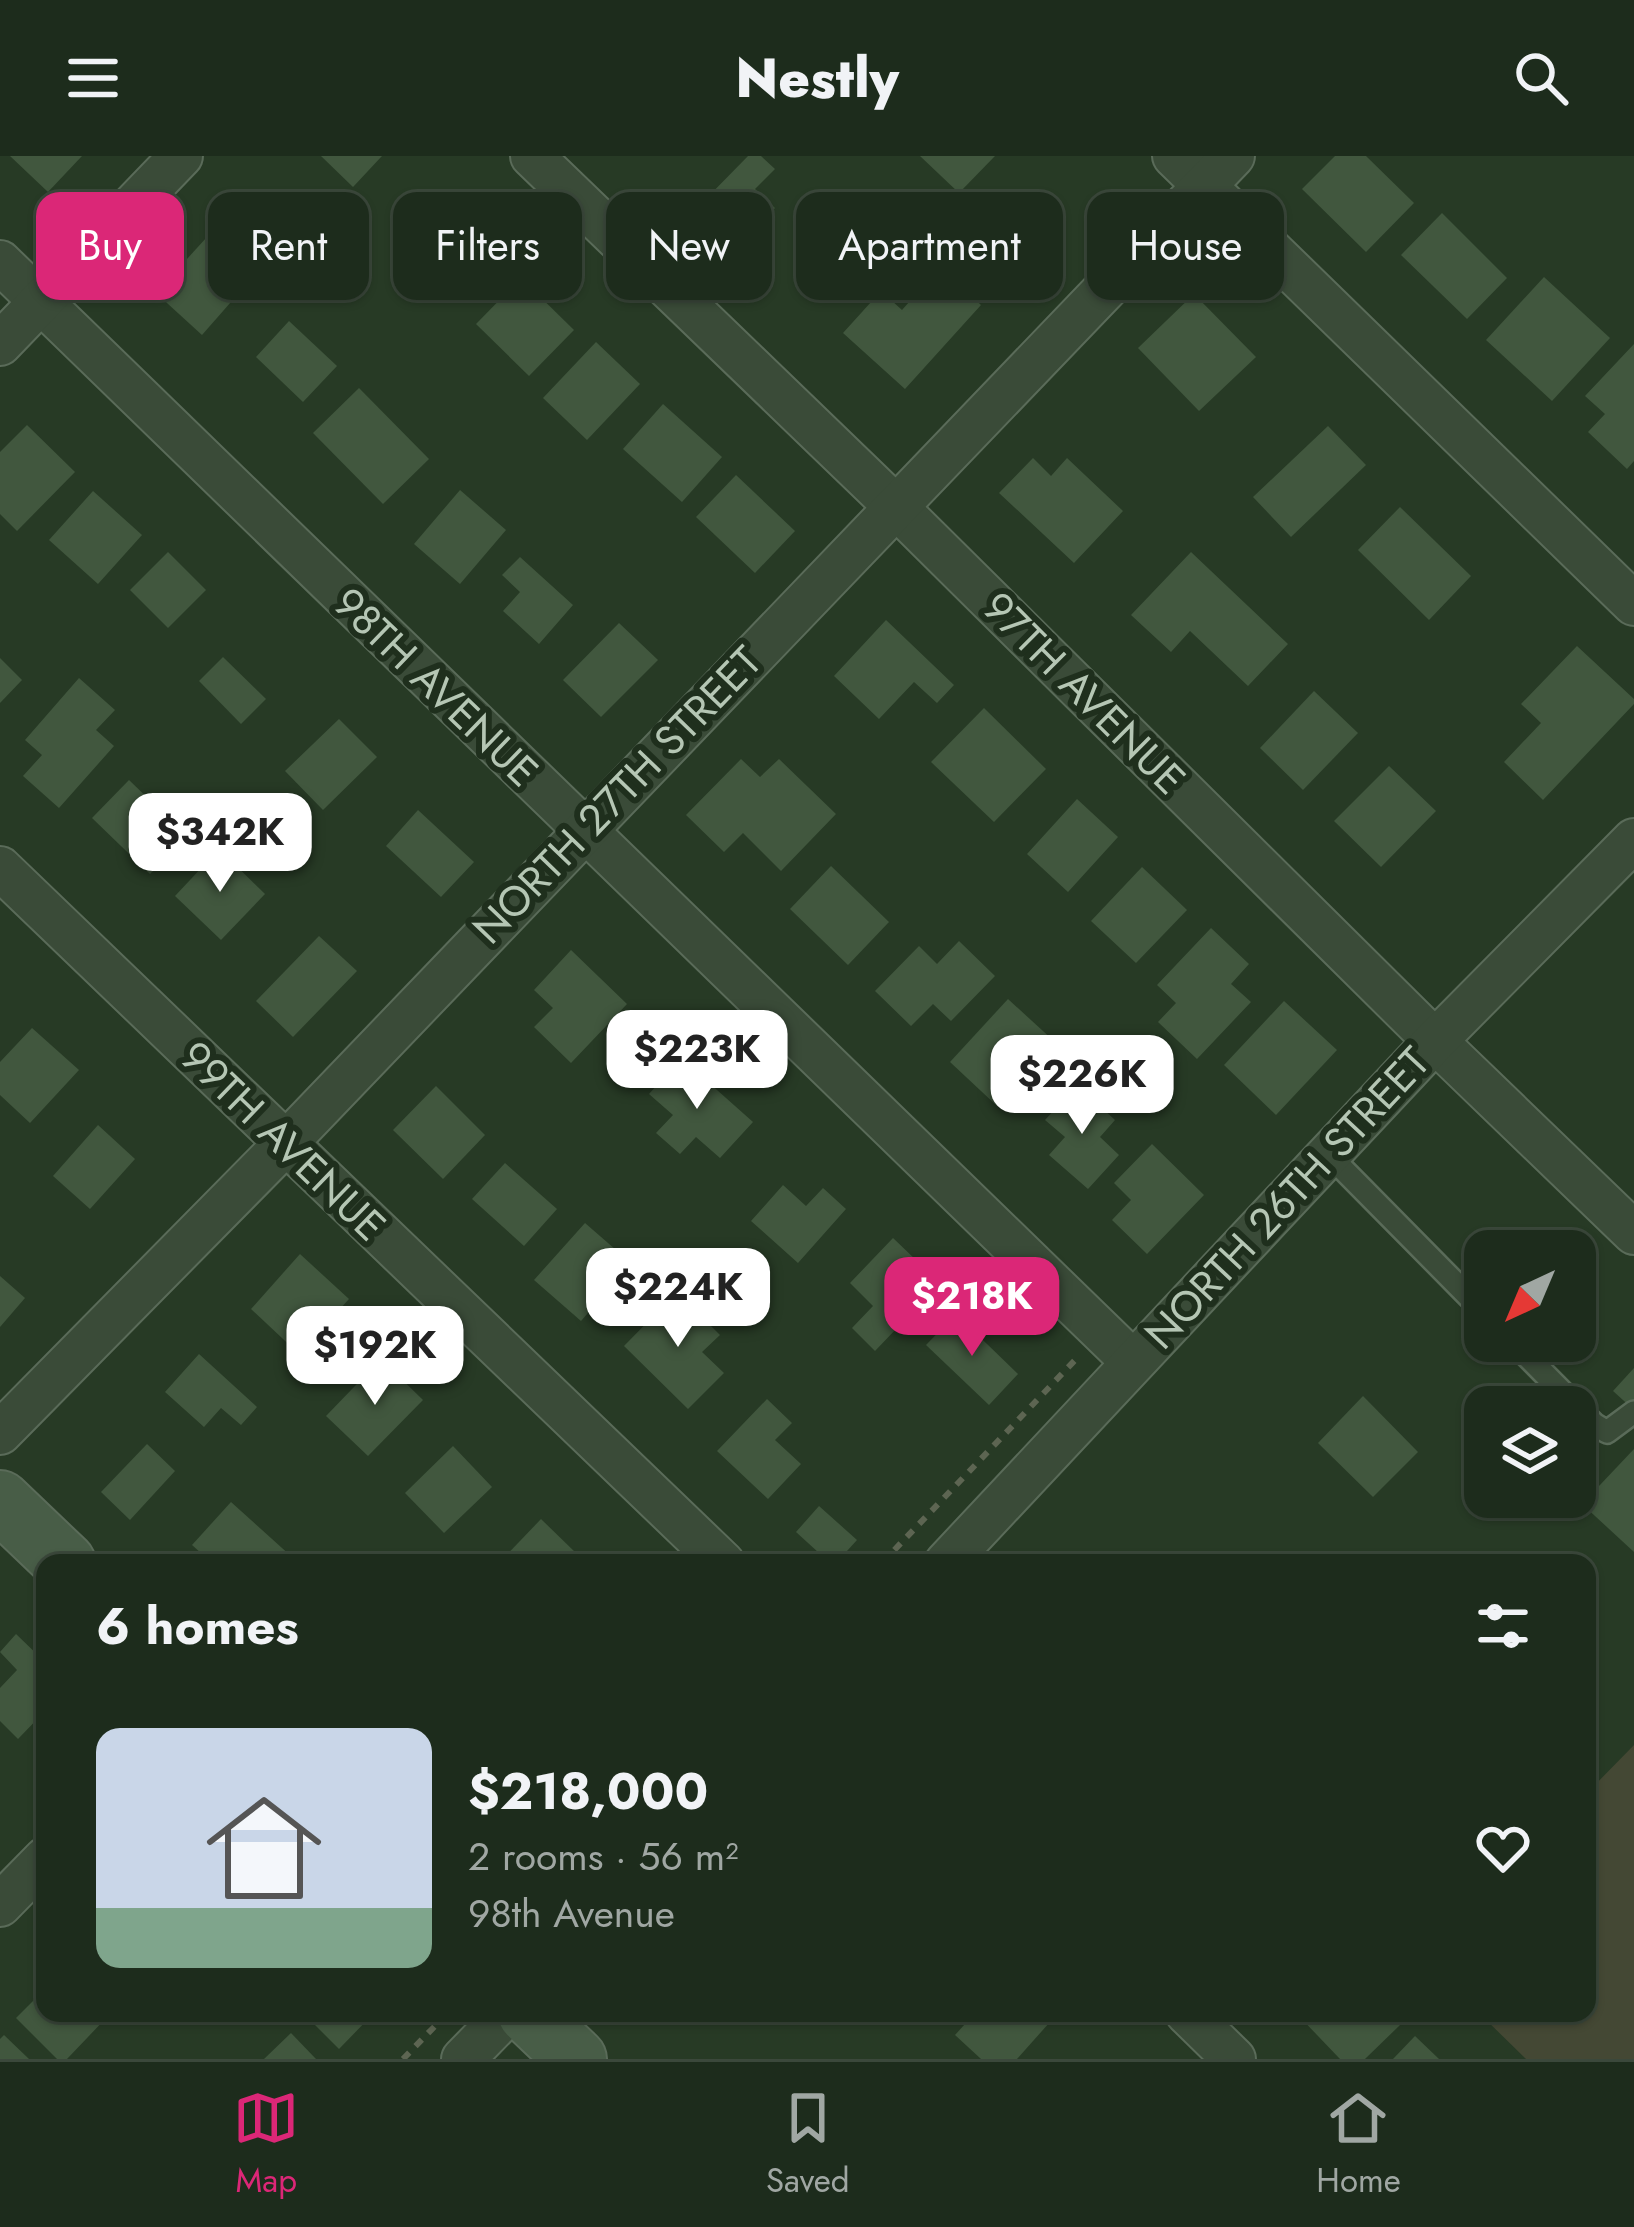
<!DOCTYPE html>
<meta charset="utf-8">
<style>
:root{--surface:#1d2c1c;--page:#2a3829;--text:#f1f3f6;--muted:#a0a7a3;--line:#3b483b;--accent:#db2777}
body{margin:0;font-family:Jost,sans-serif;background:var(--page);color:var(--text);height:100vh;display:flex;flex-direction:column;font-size:45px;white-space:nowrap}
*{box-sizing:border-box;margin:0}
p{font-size:39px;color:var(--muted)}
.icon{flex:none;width:66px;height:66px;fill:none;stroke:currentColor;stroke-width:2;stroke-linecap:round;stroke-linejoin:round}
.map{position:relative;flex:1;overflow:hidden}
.details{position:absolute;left:36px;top:1398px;width:1560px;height:468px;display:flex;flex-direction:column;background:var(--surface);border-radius:24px;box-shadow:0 3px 9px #0004,0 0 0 3px var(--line)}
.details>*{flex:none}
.hud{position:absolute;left:36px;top:36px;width:1563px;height:108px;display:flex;gap:24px}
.needle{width:78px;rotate:224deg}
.tools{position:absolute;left:1464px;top:1074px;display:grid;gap:24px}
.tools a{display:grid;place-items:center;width:132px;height:132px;border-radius:24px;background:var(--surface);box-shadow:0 3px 9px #0004,0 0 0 3px var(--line);font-size:60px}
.price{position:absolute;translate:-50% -102px;padding:0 27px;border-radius:24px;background:#fff;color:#222;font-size:39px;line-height:78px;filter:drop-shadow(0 3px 6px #0008)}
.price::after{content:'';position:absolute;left:50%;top:72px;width:36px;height:27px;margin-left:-18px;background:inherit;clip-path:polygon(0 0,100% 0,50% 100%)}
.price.selected{background:var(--accent);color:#fff}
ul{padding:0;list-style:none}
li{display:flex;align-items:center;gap:36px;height:300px;padding:0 60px}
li+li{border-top:3px solid var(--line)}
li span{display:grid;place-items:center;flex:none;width:336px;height:240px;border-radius:24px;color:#555}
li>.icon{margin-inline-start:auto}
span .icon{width:144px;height:144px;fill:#fffc;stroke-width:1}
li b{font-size:51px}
h2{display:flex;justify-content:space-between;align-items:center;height:144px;padding:0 60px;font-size:51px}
.chip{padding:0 42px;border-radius:24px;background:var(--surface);box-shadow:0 3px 9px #0004,0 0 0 3px var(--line);font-size:42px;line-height:108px}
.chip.selected{background:var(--accent);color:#fff}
header{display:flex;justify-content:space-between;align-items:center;height:156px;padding:0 60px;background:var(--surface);font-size:54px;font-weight:800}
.tab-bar{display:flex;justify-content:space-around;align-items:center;height:168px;border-top:3px solid var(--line);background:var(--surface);font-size:33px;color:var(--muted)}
.tab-bar a{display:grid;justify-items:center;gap:6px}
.tab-bar .selected{color:var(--accent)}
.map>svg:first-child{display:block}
</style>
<header><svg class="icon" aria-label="menu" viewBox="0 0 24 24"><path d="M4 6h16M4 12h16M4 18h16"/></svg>Nestly<svg class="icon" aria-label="search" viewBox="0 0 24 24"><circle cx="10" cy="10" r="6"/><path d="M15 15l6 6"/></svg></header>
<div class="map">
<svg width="1634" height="1903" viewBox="0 0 1634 1903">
<rect width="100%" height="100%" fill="#273a25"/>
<path fill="#444834" d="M1634 1589V1903H1526L1479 1857H1587V1637Z"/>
<g fill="#41573e">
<path d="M10 0H82L48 36Z"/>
<path d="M321 0H382L353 31Z"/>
<path d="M748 0H761L775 13 755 33 775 52 737 90 698 51Z"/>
<path d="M920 0H995L959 37Z"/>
<path d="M1335 0H1366L1414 47 1366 96 1302 33Z"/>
<path d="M447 35 482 72 465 88 483 107 450 139 414 102 431 86 413 68Z"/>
<path d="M1442 57 1507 122 1467 163 1401 99Z"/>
<path d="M207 81 252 122 202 179 156 137Z"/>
<path d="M940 111 981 149 905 233 843 177 881 135 902 154Z"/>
<path d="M1544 121 1610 182 1552 245 1486 184Z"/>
<path d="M521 122 574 174 529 220 476 168Z"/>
<path d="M1194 138 1256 201 1199 255 1138 192Z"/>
<path d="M289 165 337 210 303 246 256 201Z"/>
<path d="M596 186 640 228 587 284 543 242Z"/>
<path d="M1634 188V305L1627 313 1588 276 1605 258 1585 240Z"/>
<path d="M359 232 429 303 383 348 313 277Z"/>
<path d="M663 248 722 301 682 346 623 293Z"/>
<path d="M27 269 75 316 17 375 0 358V296Z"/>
<path d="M1328 270 1366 309 1291 381 1253 341Z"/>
<path d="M1033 302 1051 320 1067 302 1123 355 1074 407 999 337Z"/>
<path d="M736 319 795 375 755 417 696 361Z"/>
<path d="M460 334 506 374 460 428 414 388Z"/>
<path d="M93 335 142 379 98 428 49 384Z"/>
<path d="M1400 351 1471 420 1429 464 1358 394Z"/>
<path d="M168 396 206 434 168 472 130 434Z"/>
<path d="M1191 396 1288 488 1248 530 1190 475 1171 496 1131 459Z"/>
<path d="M520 401 573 449 539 488 503 455 520 436 502 419Z"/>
<path d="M886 464 954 529 937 547 914 526 879 563 834 520Z"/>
<path d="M619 467 658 504 601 561 563 524Z"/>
<path d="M1577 490 1634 543V548L1543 644 1504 606 1541 567 1521 548Z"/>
<path d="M223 501 266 543 241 568 199 525Z"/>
<path d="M0 502 22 524 0 547Z"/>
<path d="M79 522 115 554 96 574 114 590 59 652 23 620 42 599 25 584Z"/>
<path d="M1314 535 1358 577 1303 634 1260 592Z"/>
<path d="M984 552 1046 613 994 666 931 606Z"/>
<path d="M339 563 377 601 323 654 285 615Z"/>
<path d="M741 603 760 621 779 603 836 658 781 715 743 677 724 696 686 659Z"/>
<path d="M1389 610 1436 655 1381 711 1334 665Z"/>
<path d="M129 624 187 680 150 718 92 662Z"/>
<path d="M1077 643 1118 681 1068 736 1027 698Z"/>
<path d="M418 654 474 706 441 741 386 690Z"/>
<path d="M219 693 265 738 221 784 175 740Z"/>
<path d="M831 710 889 766 848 809 790 753Z"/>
<path d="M1142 711 1187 754 1136 807 1091 765Z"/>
<path d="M1211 772 1249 808 1231 828 1251 846 1197 903 1158 866 1176 847 1157 829Z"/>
<path d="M319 780 357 815 293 881 256 845Z"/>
<path d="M959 785 995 820 951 865 933 848 911 870 875 835 919 790 937 808Z"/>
<path d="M571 794 627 848 571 907 534 871 553 852 534 834Z"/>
<path d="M1008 843 1055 886 997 950 950 906Z"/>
<path d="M1284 845 1337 894 1276 959 1224 909Z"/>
<path d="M32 872 79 914 30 967 0 939V906Z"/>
<path d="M681 902 753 966 720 1002 696 981 680 998 656 977 673 959 649 938Z"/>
<path d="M1077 929 1115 964 1100 981 1119 999 1088 1033 1049 999 1065 981 1045 964Z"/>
<path d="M436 930 485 979 443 1023 393 974Z"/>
<path d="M98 969 135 1003 90 1053 53 1020Z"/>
<path d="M1152 988 1204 1039 1147 1098 1112 1064 1131 1044 1114 1027Z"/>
<path d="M505 1007 557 1053 524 1090 472 1043Z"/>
<path d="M783 1029 806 1050 823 1032 846 1053 798 1107 751 1065Z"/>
<path d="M585 1067 631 1107 581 1165 534 1124Z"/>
<path d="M893 1082 940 1127 875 1195 852 1172 873 1150 850 1127Z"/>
<path d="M300 1098 349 1143 299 1198 251 1153Z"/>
<path d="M0 1120 25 1142 0 1171Z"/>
<path d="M677 1136 720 1179 702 1196 724 1217 688 1253 624 1190Z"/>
<path d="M956 1158 1018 1218 989 1249 926 1189Z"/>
<path d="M199 1198 257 1251 241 1269 221 1252 204 1271 165 1236Z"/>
<path d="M381 1203 423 1244 368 1300 326 1260Z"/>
<path d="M1634 1212V1254L1613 1235Z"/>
<path d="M1363 1240 1418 1296 1373 1341 1318 1287Z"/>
<path d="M767 1243 792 1267 775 1284 801 1308 768 1343 717 1295Z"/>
<path d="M147 1288 175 1315 130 1364 101 1336Z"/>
<path d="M453 1290 492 1331 444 1377 405 1337Z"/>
<path d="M1634 1293V1396L1582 1348Z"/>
<path d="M231 1346 292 1401 287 1407H212L192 1389Z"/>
<path d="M819 1350 857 1384 836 1407H830L796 1376Z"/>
<path d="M541 1363 576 1397 567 1407H499Z"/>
<path d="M16 1478 45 1506V1555L18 1583 0 1565V1532L17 1514 0 1496Z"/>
<path d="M45 1833V1857H104L108 1860 67 1903H57L16 1862Z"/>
<path d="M303 1857H374L339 1893Z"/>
<path d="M975 1857H1058L1017 1903H981L955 1879Z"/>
<path d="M1296 1857H1389L1400 1869 1365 1903H1340Z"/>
<path d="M291 1877 316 1903H264Z"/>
<path d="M4 1879 29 1903H0V1883Z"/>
<path d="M1415 1880 1439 1903H1393Z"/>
</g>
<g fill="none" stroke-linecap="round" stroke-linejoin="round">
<defs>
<g id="lane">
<path d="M1329 999 1485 1157"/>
<path d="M1512 1185 1594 1268 1607 1276 1634 1256"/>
</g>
<g id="street">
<path d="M532 0 895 350 1435 885 1634 1077"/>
<path d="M1174 0 1634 448"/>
<path d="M0 106 1132 1205"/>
<path d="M0 188 181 0"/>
<path d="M0 712 723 1407"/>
<path d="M0 1277 285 988 1233 0"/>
<path d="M946 1407 1435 885 1634 684"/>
<path d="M0 1749 45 1703"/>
<path d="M1187 1857 1234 1903"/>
<path d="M463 1903 508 1857"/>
</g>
<g id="secondary">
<path d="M0 1345 65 1407"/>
<path d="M528 1857 576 1903"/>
</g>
</defs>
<use href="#lane" stroke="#5a6b59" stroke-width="26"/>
<use href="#street" stroke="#5a6b59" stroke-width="46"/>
<use href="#secondary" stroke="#5a6b59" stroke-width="64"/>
<g stroke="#5d6552" stroke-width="6" stroke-dasharray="9 9" stroke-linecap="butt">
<path d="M882 1407 1078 1201"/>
<path d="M403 1903 437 1868"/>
</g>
<use href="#lane" stroke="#3a4b38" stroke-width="21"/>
<use href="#street" stroke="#3a4b38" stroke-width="42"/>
<use href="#secondary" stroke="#485d47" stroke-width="60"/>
</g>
<g text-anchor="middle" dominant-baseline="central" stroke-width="12" stroke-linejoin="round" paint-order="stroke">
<g font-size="42" fill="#b5c6b4" stroke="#1f2f1d">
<text transform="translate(436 531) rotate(44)">98TH AVENUE</text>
<text transform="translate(1084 537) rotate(45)">97TH AVENUE</text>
<text transform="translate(617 639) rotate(-46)">NORTH 27TH STREET</text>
<text transform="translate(283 985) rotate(44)">99TH AVENUE</text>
<text transform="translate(1287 1042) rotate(-47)">NORTH 26TH STREET</text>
</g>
</g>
</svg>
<div class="tools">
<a><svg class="needle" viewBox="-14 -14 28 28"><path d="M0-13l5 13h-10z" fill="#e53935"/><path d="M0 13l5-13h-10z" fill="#a0a7a3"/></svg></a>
<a><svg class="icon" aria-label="layers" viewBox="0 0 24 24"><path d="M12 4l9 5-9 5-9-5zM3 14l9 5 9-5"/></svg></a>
</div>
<b class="price" style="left:220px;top:739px">$342K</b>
<b class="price" style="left:697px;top:956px">$223K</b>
<b class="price" style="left:1082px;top:981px">$226K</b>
<b class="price" style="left:678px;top:1194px">$224K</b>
<b class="price selected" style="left:972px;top:1203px">$218K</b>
<b class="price" style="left:375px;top:1252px">$192K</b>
<div class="hud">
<a class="chip selected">Buy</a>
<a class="chip">Rent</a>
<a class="chip">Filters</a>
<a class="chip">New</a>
<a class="chip">Apartment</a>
<a class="chip">House</a>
</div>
<section class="details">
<h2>6 homes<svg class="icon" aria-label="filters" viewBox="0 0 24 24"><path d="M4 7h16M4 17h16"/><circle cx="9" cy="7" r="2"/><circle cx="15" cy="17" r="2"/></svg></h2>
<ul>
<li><span style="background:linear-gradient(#c9d6e8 75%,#7fa58c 0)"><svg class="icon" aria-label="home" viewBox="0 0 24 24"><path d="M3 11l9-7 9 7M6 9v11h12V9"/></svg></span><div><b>$218,000</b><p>2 rooms · 56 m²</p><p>98th Avenue</p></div><svg class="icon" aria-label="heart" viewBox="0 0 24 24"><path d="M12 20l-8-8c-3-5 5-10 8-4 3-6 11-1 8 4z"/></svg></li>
</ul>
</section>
</div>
<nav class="tab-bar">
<a class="selected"><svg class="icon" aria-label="map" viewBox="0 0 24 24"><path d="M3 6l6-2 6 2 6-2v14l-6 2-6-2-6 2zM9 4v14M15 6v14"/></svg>Map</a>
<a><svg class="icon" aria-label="saved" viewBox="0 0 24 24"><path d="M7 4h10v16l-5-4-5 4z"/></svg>Saved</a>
<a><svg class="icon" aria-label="home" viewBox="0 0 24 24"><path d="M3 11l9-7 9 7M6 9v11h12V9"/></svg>Home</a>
</nav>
